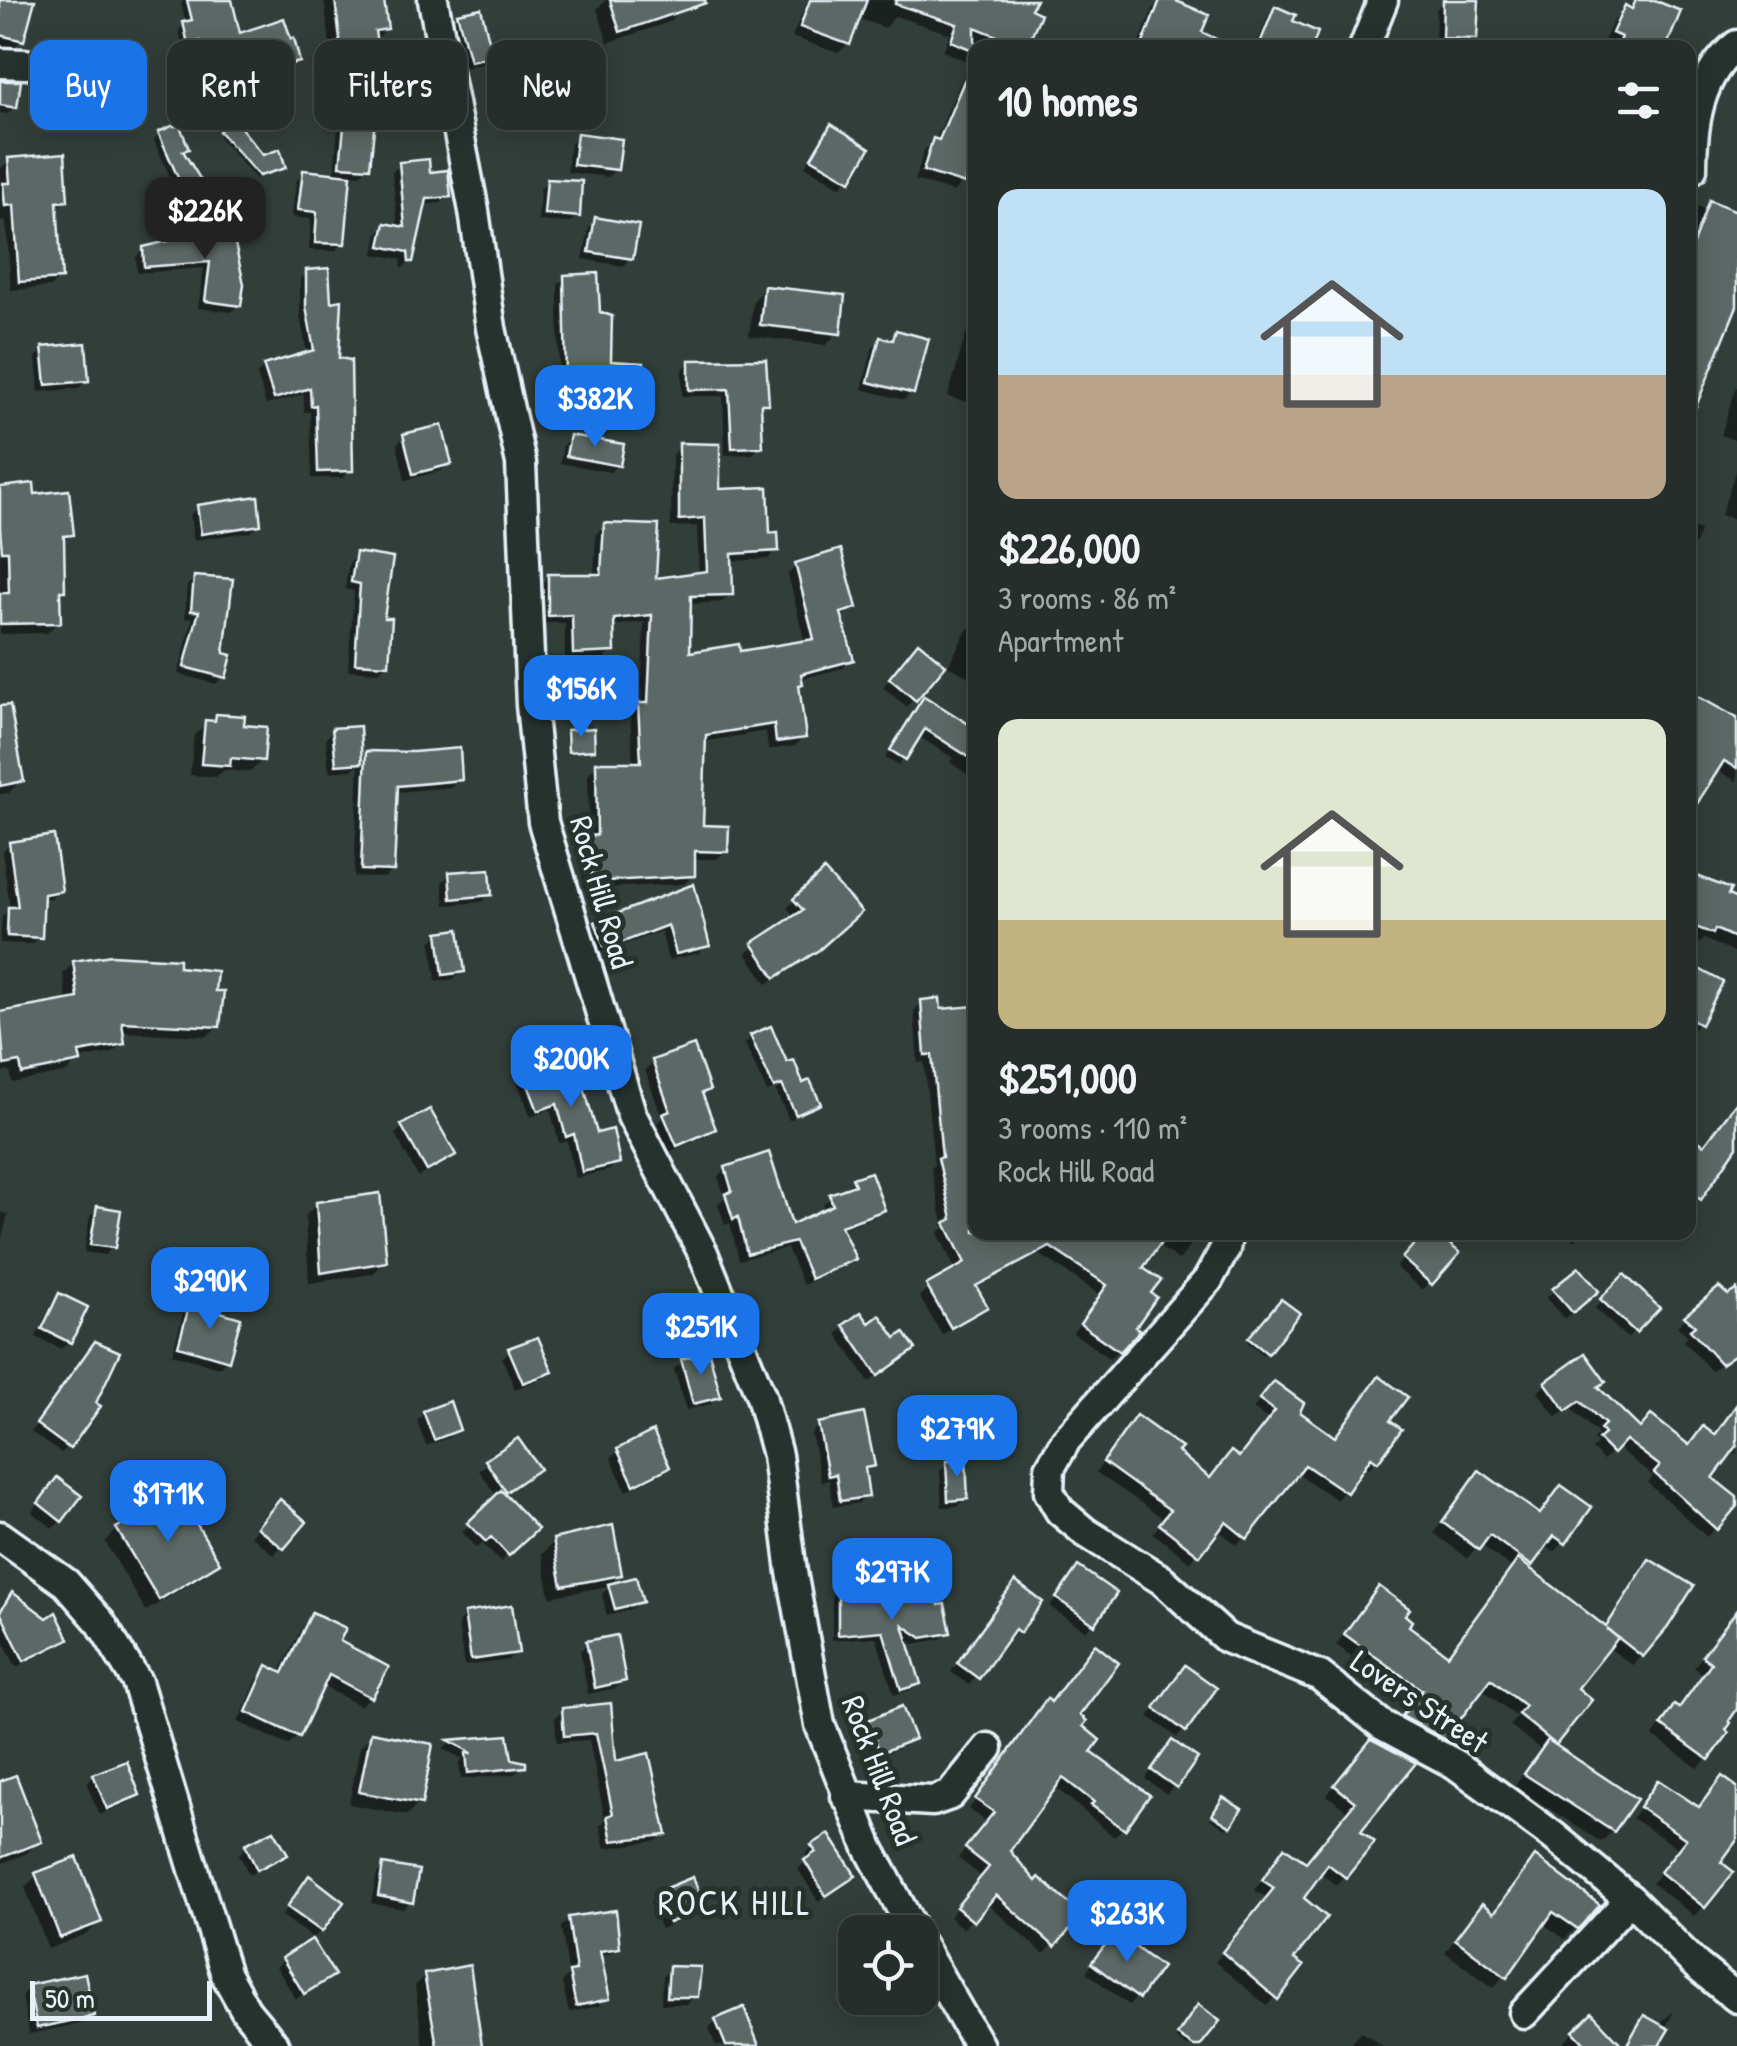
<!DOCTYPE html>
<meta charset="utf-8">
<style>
:root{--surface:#262e2b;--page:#2e3633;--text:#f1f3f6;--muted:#a4a8a9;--line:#424a47;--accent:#1a73e8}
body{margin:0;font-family:"Patrick Hand",sans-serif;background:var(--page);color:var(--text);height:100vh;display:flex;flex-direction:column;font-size:38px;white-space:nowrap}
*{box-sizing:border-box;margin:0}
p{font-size:32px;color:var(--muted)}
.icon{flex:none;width:55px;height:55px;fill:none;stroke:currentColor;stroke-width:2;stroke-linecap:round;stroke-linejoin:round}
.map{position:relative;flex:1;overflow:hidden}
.side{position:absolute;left:968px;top:40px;width:728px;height:1200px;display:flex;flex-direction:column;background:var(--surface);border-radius:20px;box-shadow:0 5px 25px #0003,0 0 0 2px var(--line)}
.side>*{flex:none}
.guide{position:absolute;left:30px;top:40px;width:788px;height:90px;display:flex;gap:20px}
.buttons{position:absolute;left:838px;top:1915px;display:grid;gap:20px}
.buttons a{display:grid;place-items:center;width:100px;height:100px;border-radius:20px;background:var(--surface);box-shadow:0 5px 25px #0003,0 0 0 2px var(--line);font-size:50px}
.scale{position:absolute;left:30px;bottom:25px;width:182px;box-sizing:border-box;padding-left:10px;border:5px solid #e8f1f8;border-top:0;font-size:28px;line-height:35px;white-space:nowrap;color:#e8f1f8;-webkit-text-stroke:8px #26332d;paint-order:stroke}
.price{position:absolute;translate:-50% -85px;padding:0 22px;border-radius:20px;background:var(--accent);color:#fff;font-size:32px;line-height:65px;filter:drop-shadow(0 2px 5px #0008)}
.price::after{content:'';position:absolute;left:50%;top:60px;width:30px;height:22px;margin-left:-15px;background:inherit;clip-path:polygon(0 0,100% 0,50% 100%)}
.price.on{background:#222;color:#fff}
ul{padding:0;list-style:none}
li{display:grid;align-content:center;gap:20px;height:530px;padding:0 30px}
li span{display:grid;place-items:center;height:310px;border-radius:20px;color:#555}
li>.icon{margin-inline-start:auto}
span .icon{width:180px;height:180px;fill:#fffc;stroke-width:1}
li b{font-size:42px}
h2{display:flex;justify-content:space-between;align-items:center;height:120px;padding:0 30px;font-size:42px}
.tag{padding:0 35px;border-radius:20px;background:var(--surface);box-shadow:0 5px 25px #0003,0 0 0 2px var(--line);font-size:35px;line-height:90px}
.tag.on{background:var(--accent);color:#fff}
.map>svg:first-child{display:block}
</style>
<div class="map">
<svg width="1737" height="2046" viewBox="0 0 1737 2046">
<rect width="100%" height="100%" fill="#323e39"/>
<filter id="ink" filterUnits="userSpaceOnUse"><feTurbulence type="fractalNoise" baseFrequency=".01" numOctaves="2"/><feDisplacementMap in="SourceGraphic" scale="20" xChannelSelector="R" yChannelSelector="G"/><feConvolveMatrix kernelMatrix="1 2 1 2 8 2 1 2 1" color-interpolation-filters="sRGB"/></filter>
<g filter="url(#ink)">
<g fill="#0007">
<path d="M0 0H32L21 40 14 47 0 44Z"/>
<path d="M184 0H230L238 36 297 61 292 66 270 72 271 76 265 83 272 102 267 108 232 122 262 157 283 167 280 171 255 178 218 136 230 124 211 74 206 76 195 45 183 48 179 30 186 24 181 3Z"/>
<path d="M324 0H389L383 8 386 29 376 39 378 68 343 105 324 77 331 51Z"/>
<path d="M606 0H677L681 10 669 22 608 43 597 9Z"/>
<path d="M808 0H1033L1028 10 1038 15 1023 48H975V142L963 182 953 192 915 180 924 150 935 141 969 62 943 51 950 34 895 16 885 28 857 18 848 44 838 53 792 37Z"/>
<path d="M1161 0H1167L1199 34 1229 48H1137L1153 9Z"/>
<path d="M1476 0 1475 38 1467 45 1435 44 1436 9 1444 2Z"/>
<path d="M1636 0H1648L1664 48 1602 46 1613 21Z"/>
<path d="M1276 9 1290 23 1309 48H1255L1268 16Z"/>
<path d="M459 15 491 55 483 63 462 68 451 23Z"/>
<path d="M553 53 589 115 576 128 524 115 530 71Z"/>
<path d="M0 83 15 106 7 114 0 113Z"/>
<path d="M346 119 368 167 360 175 349 174 343 243 335 251 309 250 311 219 292 217 296 181 304 173 334 176 338 127Z"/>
<path d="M831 127 867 149 841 187 805 166Z"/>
<path d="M160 134 186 148 181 153 198 195 175 209 166 193 174 186 154 140Z"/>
<path d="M578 136 616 169 608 177 567 172 570 144Z"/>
<path d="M9 161 65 200 55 210 60 278 50 287 11 290 6 221H0V169Z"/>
<path d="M400 165 428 174 448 196 441 203 423 205 410 261 402 269 401 259 374 254 378 233 386 226 398 228 392 172Z"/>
<path d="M548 182 577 216 570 223 538 221 540 189Z"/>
<path d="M1688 201 1704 209 1710 203 1737 213V307L1690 415 1693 416 1688 430Z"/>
<path d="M596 220 630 258 623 266 583 259 589 228Z"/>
<path d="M229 229 239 304 231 312 198 308 204 268 137 273 136 257 144 249Z"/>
<path d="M308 272 336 360 350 470 343 478H312L310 412H304V394L266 405 257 374 264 367 307 354 300 315V280Z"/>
<path d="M566 277 609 363 639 401 632 408 580 405 581 390 559 388 558 284Z"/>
<path d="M765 288 838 332 826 345 749 336 753 301Z"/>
<path d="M975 324V404L948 397 966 333Z"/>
<path d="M897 333 912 392 904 400 862 389 873 347 881 340 888 341Z"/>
<path d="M44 350 86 380 79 388 39 392 36 357Z"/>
<path d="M690 362 767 403 759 411 760 446 753 454 725 455 723 396H682V370Z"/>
<path d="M1736 387H1737V441L1721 435Z"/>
<path d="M405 436 449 464 441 471 405 480 397 444Z"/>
<path d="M571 437 618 464 610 472 560 463 563 445Z"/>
<path d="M680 446 717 492 767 536 776 550 768 559 730 561 731 594 722 602 688 604V655L738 654 805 643 788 574 797 565 854 608 840 618 851 659 843 668 800 679 796 687 803 737 795 746 768 750 766 731 703 742 701 827 726 851 717 859H693V875L684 884 584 889 579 847 589 838 588 774 597 765 633 764 630 715 641 706 644 622 612 626V651L603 660 565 661V623H540V585L549 577 594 576 596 534 605 525 654 580 699 575 697 526 671 527 672 455Z"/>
<path d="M1737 466V520L1721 515Z"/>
<path d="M0 489 33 497 71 534 62 543 63 590 57 595 58 622 47 633 0 634Z"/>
<path d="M198 507 259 524 251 532 194 540 190 515Z"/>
<path d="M1688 526 1700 531 1688 563Z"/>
<path d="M357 555 381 620 387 664 379 672 348 670 354 591 345 589 349 563Z"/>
<path d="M195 578 221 655 223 676 216 684 178 674 193 618H185L187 586Z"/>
<path d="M972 625 975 627V680L948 666 965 633Z"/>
<path d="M911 653 914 699 907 707 883 687Z"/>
<path d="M1692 696 1737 721V781L1716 770 1688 813V700Z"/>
<path d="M925 699 973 730 975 728V780L950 762 953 758 918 736 898 765 885 758Z"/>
<path d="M217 716 242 728 262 760 250 772 224 770 216 777 190 775 194 735Z"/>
<path d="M0 717 21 780 9 793 0 794Z"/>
<path d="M334 730 360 760 367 753 458 751 459 779 451 787 395 792 392 870 384 878 354 877 359 763 352 770 329 772 326 738Z"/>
<path d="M568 732 593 749 590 752 566 754 565 736Z"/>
<path d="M10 844 59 890 51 898 41 899 40 937 32 944 0 943 2 917 10 908 2 852Z"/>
<path d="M824 873 858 912 809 957 767 984 746 953 796 918 787 908Z"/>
<path d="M450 875 489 894 482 902 445 905 442 882Z"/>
<path d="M1698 879 1737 902V954L1704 939 1700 943 1688 938V889Z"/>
<path d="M692 887 707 945 699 953 668 960 661 931 597 955 589 932 597 924Z"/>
<path d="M439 934 462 971 454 979 436 981 431 942Z"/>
<path d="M74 963 212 993 218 1026 207 1036 121 1032 123 1043 112 1053 78 1059 68 1072 12 1083 10 1071 0 1073V1019L5 1014 67 1002 63 973Z"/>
<path d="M1688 966 1720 983 1699 1023 1688 1035Z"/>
<path d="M922 1002 938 1012 975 1019V1131L965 1132 975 1179V1232L1200 1233 1179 1260 1157 1245 1139 1268 1133 1328 1136 1330 1110 1359 1073 1333 1100 1295 1040 1254 974 1289 984 1307 942 1335 919 1296 956 1271 938 1233 944 1228 931 1169 934 1165 924 1062 918 1063 914 1011Z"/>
<path d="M751 1037 786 1065 818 1103 811 1109 789 1120 775 1089 767 1092 745 1044Z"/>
<path d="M653 1063 707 1090 700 1096 714 1129 706 1136 669 1152 657 1123 662 1118 645 1070Z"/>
<path d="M522 1066 595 1136 617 1162 610 1170 575 1178 567 1141 559 1143 550 1109 531 1117 514 1074Z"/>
<path d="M1737 1121V1145L1692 1206 1688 1203V1136L1703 1147Z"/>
<path d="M403 1127 453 1155 418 1177 395 1134Z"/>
<path d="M726 1169 790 1228 826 1211 823 1204 854 1181 882 1209 874 1217 840 1229 853 1258 845 1266 803 1285 787 1248 739 1260 730 1223 725 1225 718 1204 725 1197 718 1177Z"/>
<path d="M317 1204 385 1261 373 1274 309 1283 305 1216Z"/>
<path d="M98 1208 112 1247 105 1255 84 1252 90 1216Z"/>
<path d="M0 1212 8 1214 0 1246Z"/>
<path d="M1349 1232H1372L1362 1243Z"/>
<path d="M1428 1232 1456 1253 1422 1290 1396 1267Z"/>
<path d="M1565 1232H1583L1575 1241Z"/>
<path d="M1624 1277 1656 1308 1627 1338 1595 1308Z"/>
<path d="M1719 1290 1729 1300 1737 1292V1352L1711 1371 1684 1341 1688 1336 1677 1326Z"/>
<path d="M1554 1291 1588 1299 1564 1319 1546 1298Z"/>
<path d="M59 1296 69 1342 61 1349 36 1337 52 1303Z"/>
<path d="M191 1306 227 1360 219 1367 172 1354 183 1314Z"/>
<path d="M1260 1325 1266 1352 1263 1355 1247 1342Z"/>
<path d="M869 1326 913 1349 869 1382 837 1334 844 1327Z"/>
<path d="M89 1351 68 1447 61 1453 31 1432Z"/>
<path d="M509 1351 550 1371 542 1379 515 1389 502 1358Z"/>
<path d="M682 1362 718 1396 711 1404 686 1410 674 1369Z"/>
<path d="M1546 1384 1596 1388 1639 1431 1688 1447 1714 1437 1737 1404V1452L1735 1454 1730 1451 1710 1478 1737 1502 1707 1537 1648 1483 1653 1476 1616 1447 1603 1460 1592 1449 1597 1444 1593 1439 1598 1434 1570 1407 1556 1417 1538 1392Z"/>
<path d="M1266 1392 1333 1439 1387 1422 1376 1461 1368 1469 1363 1465 1337 1500 1296 1473 1237 1545 1217 1529 1190 1562 1153 1533 1164 1519 1096 1472 1128 1427 1175 1453 1209 1480 1238 1460 1269 1420 1253 1409Z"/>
<path d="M424 1413 458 1429 450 1437 426 1446 417 1421Z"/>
<path d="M819 1425 872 1465 863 1474 866 1496 859 1503 833 1507 829 1480 821 1482 811 1433Z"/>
<path d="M518 1441 536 1469 502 1495 535 1529 500 1562 482 1543 476 1548 462 1532 497 1497 479 1470Z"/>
<path d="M618 1451 667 1467 659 1475 626 1491 611 1458Z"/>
<path d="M947 1464 966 1498 958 1506 942 1507 940 1471Z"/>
<path d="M1470 1484 1539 1516 1561 1488 1564 1542 1554 1552 1544 1545 1526 1568 1604 1629 1639 1572 1649 1562 1641 1655 1632 1665 1608 1647 1574 1689 1589 1700 1552 1745 1612 1831 1601 1842 1514 1786 1541 1750 1510 1725 1517 1717 1481 1688 1453 1725 1450 1741 1440 1751 1394 1726 1414 1701 1336 1645 1370 1599 1401 1616 1405 1626 1447 1657 1512 1568 1480 1544 1467 1558 1434 1533Z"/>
<path d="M50 1488 61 1521 53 1528 32 1512Z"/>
<path d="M272 1510 303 1522 274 1555 251 1536Z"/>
<path d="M117 1530 217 1563 205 1575 146 1611 105 1542Z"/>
<path d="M554 1541 620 1574 608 1586 550 1597 542 1554Z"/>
<path d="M1071 1577 1114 1594 1086 1631 1050 1607Z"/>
<path d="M839 1585 879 1606 948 1632 941 1639 914 1644 905 1637 918 1683 911 1690 894 1695 876 1637 832 1640V1592Z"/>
<path d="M610 1586 640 1601 632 1609 607 1616 602 1594Z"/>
<path d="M1008 1592 1018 1631 1010 1639 1007 1636 969 1685 951 1672Z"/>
<path d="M12 1596 66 1638 59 1646 16 1667 0 1634V1609Z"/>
<path d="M312 1615 337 1642 370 1697 360 1706 321 1685 298 1735 288 1745 238 1722 258 1678 268 1668 279 1674 303 1625Z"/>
<path d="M465 1615 516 1652 508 1660 464 1666 458 1623Z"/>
<path d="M1737 1632V1705L1707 1758 1698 1768 1653 1736 1665 1718 1675 1708 1677 1710 1703 1674 1694 1667 1718 1635Z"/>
<path d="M587 1643 624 1681 616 1688 588 1694 580 1651Z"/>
<path d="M1178 1676 1185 1730 1177 1737 1149 1717Z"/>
<path d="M609 1706 614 1764 664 1834 656 1841 605 1848 600 1826 605 1820 589 1740 557 1742 555 1718 563 1710Z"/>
<path d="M1039 1710 1077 1716 1087 1752 1123 1828 1114 1837 1054 1786 1007 1851 1053 1945 1044 1954 986 1903 963 1929 949 1917 982 1877 958 1858 987 1822 969 1809Z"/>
<path d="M869 1722 912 1738 904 1746 873 1759 861 1730Z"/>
<path d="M372 1735 419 1803 407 1815 349 1804 360 1747Z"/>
<path d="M506 1738 510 1761 523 1766 515 1774 461 1779 459 1763 463 1759 443 1749 450 1742Z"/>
<path d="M1165 1751 1194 1758 1167 1794 1145 1779Z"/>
<path d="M1363 1751 1357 1831 1344 1876 1336 1885 1319 1872 1301 1899 1291 1959 1300 1966 1267 2006 1215 1962 1267 1898 1255 1890 1276 1859 1285 1850 1305 1865 1348 1812 1327 1795Z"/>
<path d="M94 1776 137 1794 130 1802 99 1815 87 1784Z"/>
<path d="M1658 1783 1698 1809 1737 1790V1836L1717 1862 1703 1906 1694 1916 1652 1883 1679 1849 1632 1818Z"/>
<path d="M0 1784 39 1841 27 1853 0 1864Z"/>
<path d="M1220 1804 1238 1810 1226 1829 1210 1819Z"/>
<path d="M246 1847 284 1853 249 1875 239 1854Z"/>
<path d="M812 1847 852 1876 818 1901 798 1869 808 1860 805 1854Z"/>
<path d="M1535 1859 1596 1906 1565 1939 1542 1923 1494 1988 1445 1952 1482 1906 1492 1914Z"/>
<path d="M384 1866 411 1901 403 1909 371 1903 377 1874Z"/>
<path d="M37 1875 99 1922 87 1934 48 1949 25 1887Z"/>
<path d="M302 1886 320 1931 313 1938 282 1916Z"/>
<path d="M658 1894 702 1907 694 1915 661 1929 650 1902Z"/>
<path d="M569 1919 617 1947 609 1954 598 1956 607 1998 599 2006 569 2012 562 1982 569 1976 561 1927Z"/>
<path d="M1108 1942 1137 1997 1129 2005 1086 1972Z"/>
<path d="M284 1960 332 1974 296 1999 276 1967Z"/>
<path d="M670 1969 695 1996 687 2004H661L663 1976Z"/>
<path d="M425 1976 481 2046H423L415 1986Z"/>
<path d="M29 1987 91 2015 83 2023 29 2034 22 1995Z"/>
<path d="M1196 2010V2046H1187L1176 2039Z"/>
<path d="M1674 2011 1656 2046H1633Z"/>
<path d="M1592 2016 1598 2036 1581 2046H1560Z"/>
<path d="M716 2021 754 2046H716L709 2028Z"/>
<path d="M1361 2031 1383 2046H1349Z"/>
</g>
<g fill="#5c6865" stroke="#e8f1f8" stroke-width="2.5">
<path d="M0 0H35L24 41 0 35Z"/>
<path d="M187 0H232L240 33 284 18 291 39 294 38 300 62 271 69 274 77 266 80 275 103 235 119 216 70 212 72 200 41 188 44 183 22 192 20Z"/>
<path d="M335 0H384L388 29 375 31 381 68 354 98 332 66 340 39Z"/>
<path d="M610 0H705L706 3 620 32Z"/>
<path d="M810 0H867L850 45 800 27Z"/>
<path d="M896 0H1036L1031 9 1041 14 1026 48 975 27V51L951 41 957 24 895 4Z"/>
<path d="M1160 0H1174L1209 15 1202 32 1235 48H1141Z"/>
<path d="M1443 0H1479L1477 39 1442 38Z"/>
<path d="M1636 0H1654L1681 11 1666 48H1616L1621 37 1612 33 1625 5 1632 9Z"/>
<path d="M1275 6 1296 15 1293 21 1318 32 1312 48H1258Z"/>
<path d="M481 8 493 56 470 61 457 13Z"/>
<path d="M553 50 600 57 591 117 556 111V107L535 104 542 56 552 57Z"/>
<path d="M975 55V151L965 184 923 171 933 138 939 140Z"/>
<path d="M0 81H21L17 108 0 105Z"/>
<path d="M345 116 375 119 370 168 340 166Z"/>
<path d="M233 118 263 155 280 149 286 168 259 176 219 131Z"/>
<path d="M831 124 870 148 851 181 811 158Z"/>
<path d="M172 126H180L189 149 183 151 207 190 181 205 169 186 179 180 158 132Z"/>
<path d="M577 133 622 139 618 170 573 165Z"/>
<path d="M65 153 68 201 57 202 62 279 19 282 14 205 5 206 3 183H10L8 158Z"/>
<path d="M429 159 430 172 448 170 451 197 427 199 413 262H409L408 252 380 246 385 223 405 227 399 162Z"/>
<path d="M303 170 351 175 345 244 315 243 317 212 298 210Z"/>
<path d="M547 179 582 181 580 217 544 214Z"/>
<path d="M1709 200 1737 211V306L1688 426V257Z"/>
<path d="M595 217 639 225 633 259 589 252Z"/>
<path d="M231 226 244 284 241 306 205 301 210 262 144 267 143 247Z"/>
<path d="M329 268 331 302 342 300 339 358 351 360 353 471 318 472 316 405 311 406 310 388 274 399 263 365 314 350 306 307V270Z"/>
<path d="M598 273 600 312 612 316 611 361 644 363 641 402 587 399 588 383 566 381 564 275Z"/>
<path d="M764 286 845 295 841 334 760 325Z"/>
<path d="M896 330 929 339 914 394 868 382 880 337 893 340Z"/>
<path d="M86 343 89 381 46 385 42 347Z"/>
<path d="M766 359 769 404H761L763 447 732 448 729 389 689 390V360Z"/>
<path d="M442 425 452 464 413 474 403 434Z"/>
<path d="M570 435 624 444 620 466 566 456Z"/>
<path d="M679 443 720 444V489L768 487 770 533 778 532 779 551 732 554 733 595 691 596 690 652 739 644 740 651 814 639 795 563 841 549 857 608 841 613 854 660 801 674 803 684 799 685 806 738 776 742 774 724 706 735 703 825 729 826 728 852 695 851V876L592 882 587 836 597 835 596 762H641L638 703H648L652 615 614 619 615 652 573 654 572 615 548 616V574H601L604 523 659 525 656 578 707 571 705 518 679 520Z"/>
<path d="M34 483 35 494 69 490 74 535 64 536 65 591H60L61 623 0 624V593H9L8 551H2L0 529V487Z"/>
<path d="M258 496 261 525 201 534 197 505Z"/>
<path d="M356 552 393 558 384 618H392L389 665 355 663 360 584 351 582Z"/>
<path d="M194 576 233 579 224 653 232 655 226 678 184 667 199 611H191Z"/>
<path d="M918 642 946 665 916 701 889 678Z"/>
<path d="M1688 691 1737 718V768L1724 761 1688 818Z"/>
<path d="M924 696 975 728V761L925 729 906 760 890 750Z"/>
<path d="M10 705 24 781 0 786V706Z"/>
<path d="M216 714 245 716 244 725 267 727 264 761 231 758 230 766 201 764 205 720 215 721Z"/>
<path d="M360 726 362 763 336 765 332 728Z"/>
<path d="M594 728 595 750 568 752 567 730Z"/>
<path d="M460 748 462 780 398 786 394 871 361 870 366 751 413 752Z"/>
<path d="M54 835 62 891 44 894 42 938 7 936 8 907H18L9 842Z"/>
<path d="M490 869 492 895 451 899 449 872Z"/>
<path d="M824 870 862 912 819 950 775 978 752 943 803 910 793 899Z"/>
<path d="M1697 876 1731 889 1728 895 1737 899V939L1715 929 1713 934 1688 924V899Z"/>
<path d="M694 884 710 946 676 954 668 925 605 949 595 922Z"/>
<path d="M459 929 465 972 443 975 438 932Z"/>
<path d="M111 955 179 959V967L217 971 215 991H224L220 1027 122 1022 125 1044 79 1052 81 1062 22 1074 20 1062 4 1065 0 1012 78 998 73 961Z"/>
<path d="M1688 963 1723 982 1701 1025 1688 1018Z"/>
<path d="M940 998 941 1009 975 1006V1125L966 1126 975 1167V1232H1169L1143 1268 1161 1280 1151 1293 1157 1297 1136 1327 1140 1330 1120 1352 1080 1324 1107 1285 1050 1247 976 1286 988 1307 951 1328 926 1285 965 1263 945 1223 952 1219 938 1158 942 1157 932 1055H925L921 1000Z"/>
<path d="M771 1026 787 1062 794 1060 803 1083 810 1080 821 1104 796 1115 782 1085 774 1088 750 1035Z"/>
<path d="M694 1045 710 1090 702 1093 716 1129 677 1146 663 1114 670 1111 652 1060Z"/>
<path d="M557 1050 568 1078 580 1073 597 1133 613 1129 620 1163 582 1172 574 1134 566 1137 557 1104 538 1111 520 1064Z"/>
<path d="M1737 1102V1147L1701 1200 1688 1190V1133L1704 1145Z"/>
<path d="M430 1109 456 1155 427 1171 401 1125Z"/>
<path d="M769 1152 792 1224 833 1205 829 1194 855 1185 852 1178 871 1172 885 1210 841 1226 856 1259 811 1279 795 1242 747 1254 738 1217 733 1219 725 1194 732 1191 725 1167Z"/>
<path d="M380 1193 387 1262 321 1273 316 1202Z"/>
<path d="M97 1206 121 1210 115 1248 90 1245Z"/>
<path d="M1425 1232H1436L1460 1253 1432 1285 1402 1258Z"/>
<path d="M1579 1267 1599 1291 1573 1313 1552 1289Z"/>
<path d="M1624 1274 1660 1308 1636 1333 1600 1299Z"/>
<path d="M1719 1287 1728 1295 1737 1289V1353L1721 1364 1690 1330 1695 1326 1684 1316Z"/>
<path d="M59 1293 88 1307 71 1343 42 1329Z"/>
<path d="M1281 1299 1300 1313 1268 1354 1248 1338Z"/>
<path d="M190 1303 241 1318 229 1361 178 1346Z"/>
<path d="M861 1312 869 1323 880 1315 896 1338 904 1332 916 1349 878 1376 843 1325Z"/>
<path d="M538 1337 553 1372 523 1383 508 1348Z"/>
<path d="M95 1341 120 1352 96 1403 101 1406 70 1449 36 1424Z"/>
<path d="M709 1352 721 1397 693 1404 681 1359Z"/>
<path d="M1585 1353 1606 1382 1598 1387 1640 1428 1651 1415 1689 1445 1703 1426 1715 1435 1737 1404V1446L1713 1478 1737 1497V1506L1717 1530 1654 1473 1660 1466 1626 1440 1613 1454 1598 1439 1604 1434 1600 1429 1605 1424 1580 1401 1566 1411 1545 1382Z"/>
<path d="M1379 1376 1408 1397 1390 1421 1402 1429 1378 1462 1371 1457 1347 1493 1305 1465 1247 1539 1226 1522 1200 1556 1159 1524 1170 1510 1103 1462 1136 1415 1182 1448 1178 1452 1210 1478 1231 1451 1239 1457 1275 1411 1259 1399 1274 1381 1304 1403 1300 1412 1335 1437Z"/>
<path d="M450 1401 460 1430 434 1440 423 1411Z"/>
<path d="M864 1413 875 1466 865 1468 869 1497 840 1501 836 1474 828 1476 818 1423Z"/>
<path d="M653 1431 670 1467 634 1485 617 1449Z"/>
<path d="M518 1438 540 1469 506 1492 485 1460Z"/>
<path d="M966 1460 968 1499 948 1501 946 1461Z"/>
<path d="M1479 1470 1540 1514 1561 1485 1592 1507 1566 1544 1554 1536 1532 1566 1490 1535 1479 1550 1442 1522Z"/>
<path d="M57 1477 82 1496 62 1522 38 1503Z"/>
<path d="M501 1490 538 1529 509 1556 491 1537 486 1542 467 1523Z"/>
<path d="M177 1491 220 1563 159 1600 116 1528Z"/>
<path d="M280 1499 307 1522 284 1549 257 1527Z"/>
<path d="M613 1525 622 1575 562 1586 553 1539Z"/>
<path d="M1518 1559 1606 1627 1649 1559 1694 1586 1668 1627 1643 1657 1607 1629 1618 1638 1578 1688 1592 1700 1556 1745 1518 1714 1525 1706 1491 1679 1456 1725 1462 1729 1452 1743 1402 1716 1422 1690 1344 1634 1379 1586 1410 1609 1405 1615 1412 1621 1409 1626 1448 1655Z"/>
<path d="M1078 1566 1117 1593 1095 1625 1056 1598Z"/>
<path d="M636 1577 643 1602 615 1609 608 1584Z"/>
<path d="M1015 1581 1043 1602 1020 1633 1015 1629 979 1679 957 1663Z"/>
<path d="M865 1582V1588L881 1587V1603L936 1592 939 1605 945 1604 951 1633 922 1638 903 1625 921 1684 901 1690 883 1631 838 1635V1583Z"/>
<path d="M12 1592 47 1618 56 1612 69 1639 24 1661 0 1612Z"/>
<path d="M512 1605 519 1653 471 1660 464 1613Z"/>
<path d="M1737 1610V1709L1729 1721 1731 1723 1726 1730 1729 1733 1709 1760 1661 1725 1674 1705 1679 1708 1711 1663 1702 1656Z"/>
<path d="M312 1612 346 1628 340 1641 389 1667 372 1698 329 1675 300 1737 246 1712 267 1665 283 1673Z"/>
<path d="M617 1635 626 1681 595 1688 586 1641Z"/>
<path d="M1095 1644 1119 1663 1080 1715 1087 1721 1083 1726 1100 1740 1091 1752 1150 1795 1125 1830 1091 1805 1094 1802 1063 1778 1010 1851 1036 1881 1039 1877 1082 1915 1055 1947 996 1895 974 1922 956 1907 989 1867 965 1848 994 1812 975 1799 1047 1698 1051 1702Z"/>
<path d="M1185 1665 1217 1688 1186 1732 1154 1708Z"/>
<path d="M611 1703 616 1761 649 1753 667 1835 612 1841 607 1816 613 1814 596 1733 564 1736 562 1708Z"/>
<path d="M902 1706 915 1739 880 1753 868 1720Z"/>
<path d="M371 1732 433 1744 422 1804 359 1792Z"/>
<path d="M508 1735 512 1759 526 1762V1767L468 1773 466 1753H472L448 1740Z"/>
<path d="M1371 1739 1416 1763 1361 1831 1375 1842 1346 1878 1328 1864 1304 1898 1327 1917 1294 1959 1304 1966 1278 2000 1222 1952 1274 1888 1262 1880 1284 1847 1306 1862 1355 1802 1334 1785Z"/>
<path d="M1172 1740 1198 1758 1177 1788 1151 1770Z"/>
<path d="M1548 1740 1637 1799 1614 1832 1524 1774Z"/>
<path d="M127 1761 140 1795 107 1809 93 1774Z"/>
<path d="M16 1775 42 1842 0 1858V1781Z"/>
<path d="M1722 1776 1737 1787V1840L1721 1862 1734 1872 1705 1908 1660 1872 1686 1839 1639 1807 1658 1780 1699 1807Z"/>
<path d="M1223 1797 1242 1809 1231 1827 1212 1815Z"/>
<path d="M274 1830 288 1854 257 1870 245 1844Z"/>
<path d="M829 1834 856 1876 826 1896 804 1860 816 1852 811 1845Z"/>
<path d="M1535 1856 1600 1905 1578 1929 1553 1912 1507 1978 1455 1939 1482 1903 1494 1913Z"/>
<path d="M77 1857 102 1922 60 1938 35 1873Z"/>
<path d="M383 1864 419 1870 413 1903 378 1896Z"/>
<path d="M309 1875 344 1902 322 1932 287 1907Z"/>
<path d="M693 1877 705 1908 669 1923 656 1892Z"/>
<path d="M616 1910 620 1948 600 1951 610 1999 576 2006 569 1972 576 1971 568 1917Z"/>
<path d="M1115 1932 1162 1967 1139 1999 1091 1963Z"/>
<path d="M312 1939 335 1975 304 1994 282 1958Z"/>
<path d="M470 1965 482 2046H437L424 1974Z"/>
<path d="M669 1966 701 1967 698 1997H667Z"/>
<path d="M85 1973 94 2016 37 2028 28 1985Z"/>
<path d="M1198 2004 1220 2021 1200 2046H1194L1177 2035Z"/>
<path d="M744 2007 759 2046H726L715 2019Z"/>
<path d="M1592 2013 1623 2046H1587L1573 2031Z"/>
<path d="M1644 2015 1669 2029 1659 2046H1626Z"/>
</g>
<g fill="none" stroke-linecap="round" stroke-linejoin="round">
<defs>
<g id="minor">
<path d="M433 0 474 211 491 328 521 463 531 705 543 822 632 1116 703 1253 761 1396 777 1455 792 1572 820 1725 869 1848 914 1932"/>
<path d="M1364 48 1383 0"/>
<path d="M0 63 25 64"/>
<path d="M1692 169C1692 123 1699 75 1737 45"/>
<path d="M1228 1232 1225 1249 1208 1280 1066 1440 1050 1468 1049 1492 1060 1511 1085 1532 1162 1580 1226 1638 1320 1676 1382 1725 1455 1764 1552 1835 1630 1899 1697 1966 1737 1998"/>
<path d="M0 1536 66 1583 101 1623 137 1682 226 1975 246 2011 275 2046"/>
<path d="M846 1796 933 1801 950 1795 988 1748"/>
<path d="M920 1944 979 2046"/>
<path d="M1524 2013 1630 1899"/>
</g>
</defs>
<use href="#minor" stroke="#e8f1f8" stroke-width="35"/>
<use href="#minor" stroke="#26332d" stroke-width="28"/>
</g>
</g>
<g text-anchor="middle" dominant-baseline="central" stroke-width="10" stroke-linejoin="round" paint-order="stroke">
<g font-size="32" fill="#e8f1f8" stroke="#26332d">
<text transform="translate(602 892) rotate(74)">Rock Hill Road</text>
<text transform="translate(1420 1701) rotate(34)">Lovers Street</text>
<text transform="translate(880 1770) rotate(69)">Rock Hill Road</text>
</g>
<g font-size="35" letter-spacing="2.5" fill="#e8f1f8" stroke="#26332d">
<text x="735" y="1902">ROCK HILL</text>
</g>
</g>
</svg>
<div class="buttons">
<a><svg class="icon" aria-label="locate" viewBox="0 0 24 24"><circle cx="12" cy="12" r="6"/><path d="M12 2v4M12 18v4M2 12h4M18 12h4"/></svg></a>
</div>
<div class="scale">50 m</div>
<b class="price on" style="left:205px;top:262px">$226K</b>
<b class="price" style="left:595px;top:450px">$382K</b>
<b class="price" style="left:581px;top:740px">$156K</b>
<b class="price" style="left:571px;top:1110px">$200K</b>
<b class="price" style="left:210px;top:1332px">$290K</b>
<b class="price" style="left:701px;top:1378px">$251K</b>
<b class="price" style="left:957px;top:1480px">$279K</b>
<b class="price" style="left:168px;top:1545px">$171K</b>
<b class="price" style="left:892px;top:1623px">$297K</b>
<b class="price" style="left:1127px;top:1965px">$263K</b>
<div class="guide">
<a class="tag on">Buy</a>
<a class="tag">Rent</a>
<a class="tag">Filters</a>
<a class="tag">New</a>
</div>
<section class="side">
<h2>10 homes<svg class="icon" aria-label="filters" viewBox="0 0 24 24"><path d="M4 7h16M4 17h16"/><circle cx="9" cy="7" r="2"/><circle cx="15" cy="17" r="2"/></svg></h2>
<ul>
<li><span style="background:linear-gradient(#bfe0f5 60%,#b9a48a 0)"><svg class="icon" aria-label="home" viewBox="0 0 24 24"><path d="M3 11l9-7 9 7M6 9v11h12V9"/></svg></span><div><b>$226,000</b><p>3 rooms · 86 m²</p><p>Apartment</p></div></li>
<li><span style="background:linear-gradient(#dfe7d0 65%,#c2b280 0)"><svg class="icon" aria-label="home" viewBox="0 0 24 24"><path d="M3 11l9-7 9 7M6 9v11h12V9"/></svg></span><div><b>$251,000</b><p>3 rooms · 110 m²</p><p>Rock Hill Road</p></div></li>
</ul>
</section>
</div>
